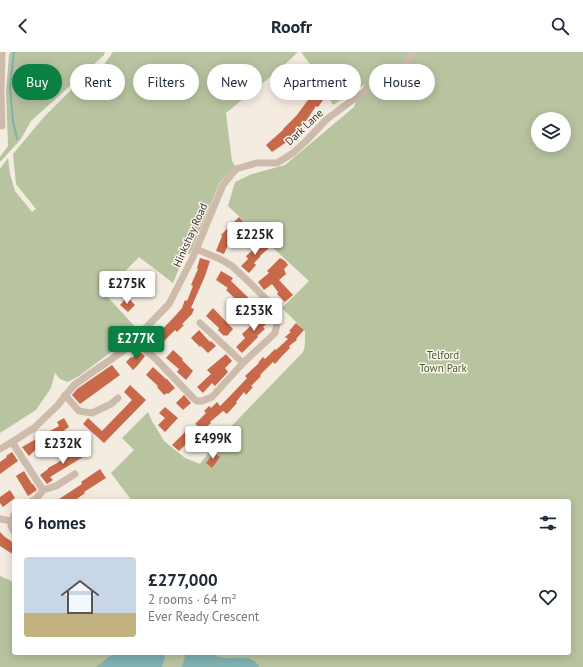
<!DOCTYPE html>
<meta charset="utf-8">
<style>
:root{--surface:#fff;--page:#f2f2f3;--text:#1f2937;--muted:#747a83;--accent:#0b8043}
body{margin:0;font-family:"PT Sans",sans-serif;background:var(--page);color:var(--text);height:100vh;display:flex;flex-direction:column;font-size:15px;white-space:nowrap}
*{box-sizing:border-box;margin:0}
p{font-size:13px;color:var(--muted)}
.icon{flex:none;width:22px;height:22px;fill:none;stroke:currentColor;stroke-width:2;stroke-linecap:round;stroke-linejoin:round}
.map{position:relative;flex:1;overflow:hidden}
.side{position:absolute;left:12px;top:447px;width:559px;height:156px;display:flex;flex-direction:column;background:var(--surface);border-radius:4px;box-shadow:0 2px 10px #0003}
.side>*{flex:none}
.top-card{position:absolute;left:12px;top:12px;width:559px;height:36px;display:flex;gap:8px}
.tools{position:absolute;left:531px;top:60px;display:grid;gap:8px}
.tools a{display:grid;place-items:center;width:40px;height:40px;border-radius:50%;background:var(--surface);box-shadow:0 2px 10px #0003;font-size:20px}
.price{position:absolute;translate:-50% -34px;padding:0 9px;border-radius:4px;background:#fff;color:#222;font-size:13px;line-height:26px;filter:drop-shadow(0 1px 2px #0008)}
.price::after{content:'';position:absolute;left:50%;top:24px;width:12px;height:9px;margin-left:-6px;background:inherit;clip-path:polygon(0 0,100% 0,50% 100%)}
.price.on{background:var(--accent);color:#fff}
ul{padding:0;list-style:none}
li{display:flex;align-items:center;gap:12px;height:100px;padding:0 12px}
li span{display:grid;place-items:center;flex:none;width:112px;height:80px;border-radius:4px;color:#555}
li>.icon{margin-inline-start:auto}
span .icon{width:48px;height:48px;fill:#fffc;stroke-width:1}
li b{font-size:17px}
h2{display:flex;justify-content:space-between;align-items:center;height:48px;padding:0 12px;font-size:17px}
.pill{padding:0 14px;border-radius:18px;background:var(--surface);box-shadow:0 2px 10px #0003;font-size:14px;line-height:36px}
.pill.on{background:var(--accent);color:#fff}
header{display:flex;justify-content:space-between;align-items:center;height:52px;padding:0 12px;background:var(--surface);font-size:18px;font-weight:600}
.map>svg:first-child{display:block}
</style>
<header><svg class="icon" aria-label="back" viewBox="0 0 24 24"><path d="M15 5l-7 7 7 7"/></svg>Roofr<svg class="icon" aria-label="search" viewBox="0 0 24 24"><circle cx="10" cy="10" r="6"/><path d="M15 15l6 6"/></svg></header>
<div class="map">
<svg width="583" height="615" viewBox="0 0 583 615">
<rect width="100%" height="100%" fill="#f4ebe1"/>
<g fill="#b8c4a0" fill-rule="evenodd">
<path d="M10 0H105L104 3 93 13 31 69 21 87 0 110V105L8 94 6 40 9 4Z"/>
<path d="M113 0H298L280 17 226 61 232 109 235 114 220 130 190 202H185L173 231 139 205 104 241 139 279 79 324 68 330 60 327 55 321 51 336 36 358 0 381V117L8 106 10 122 15 139 32 160 36 157 16 132 13 102 43 66 75 34 103 14Z"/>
<path d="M301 0H583V615H0V524L14 530V601H569V449H132L111 421 134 398 122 386 148 360 152 369 164 389 185 406 200 412 220 386 303 300 304 297 305 292V279L282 256 309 229 260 184 228 154 235 130 252 122 285 113 354 55 358 44 365 32 333 53 310 12ZM538 67H564V93H538Z"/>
</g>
<g fill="#7fb0b2">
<path d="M114 601H166L162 615H96Z"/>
<path d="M186 601H216L218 605C223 605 228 607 232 606 243 606 253 604 259 615H182Z"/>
</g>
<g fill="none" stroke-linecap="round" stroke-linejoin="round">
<path stroke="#7fb0b2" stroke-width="2" d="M14 0 10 35 13 69 17 87"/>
</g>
<g fill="#c8694b">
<path d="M310 38 323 48 318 55 316 54 306 69H305L291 87 272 100 266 93 283 78V77L297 63 308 48 304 45Z"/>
<path d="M239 165 246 172 232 184 224 202 216 199 222 184 221 183Z"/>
<path d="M263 189 267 192 270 195 260 204V205L254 211 256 213 249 221 241 214 248 207 246 204Z"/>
<path d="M200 206 210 209 205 224 191 256 194 257 192 262 182 272 184 273 177 280 175 278 155 298 149 291 176 263 182 256 185 248 187 249 193 234 191 233 198 217 197 216Z"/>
<path d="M280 206 285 209 288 213 284 217 286 222 279 228 293 243 285 250 277 242 278 240 272 232 264 238 258 230 269 221 267 219Z"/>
<path d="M221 219 233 226 231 229 256 253 248 261 243 256 244 255 226 238 228 236 216 228Z"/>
<path d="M127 245 135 253 128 260 120 253Z"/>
<path d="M213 256 233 277 227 284 225 283 224 284 218 278 219 276 206 264Z"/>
<path d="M266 260 272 266 263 275 265 277 257 284 258 285 242 301 236 295 245 286 242 282 257 268 258 269Z"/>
<path d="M296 271 304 278 296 287 297 288 289 294 290 296 282 304 275 312 273 310 260 323 261 324 251 334 253 335 246 343 244 340 236 350 237 351 227 362 223 359 210 370 211 371 188 392 187 391 179 399 172 393 185 380 186 381 191 376 193 378 197 373 195 372 206 361 204 359 209 354 211 356 217 350 220 354 231 343 247 326 245 324 259 311H258L263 305 265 307 275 297 276 298 288 287 285 285 291 280 289 279Z"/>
<path d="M199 278 210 290 211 289 216 294 208 301 201 294 200 295 191 286Z"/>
<path d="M173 298 183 307 182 308 193 319 186 328 177 320 179 317 166 306Z"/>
<path d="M139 299 145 304 138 313 133 318 126 310 131 305 132 306Z"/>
<path d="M226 302 232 309 225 316 228 320 215 334 212 331 203 341 197 335 211 322 207 318Z"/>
<path d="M112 313 120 323 80 352 72 343 77 337Z"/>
<path d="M153 315 166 327H167L175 336 168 342 167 341 164 343 157 335 158 334 146 323Z"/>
<path d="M130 333 146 348 104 391 83 372 88 366 102 379 132 348 124 340Z"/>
<path d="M184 343 191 351 183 358 176 351Z"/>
<path d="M165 355 178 366 165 380 158 373 165 366 159 361Z"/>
<path d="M64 366 69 375 60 381 62 383 34 399 29 404 22 395 59 374 57 370Z"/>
<path d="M83 394 88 402 50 425 53 428 47 432 40 423 48 417V416L75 401 74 400Z"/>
<path d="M12 400 18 409 0 422V410L7 405 6 404Z"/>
<path d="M214 401 220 405 212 416 206 411Z"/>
<path d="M100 417 106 426 84 440 85 441 74 449H56L82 432 81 430Z"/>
<path d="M24 419 32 432H33L37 438 28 444 16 424Z"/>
<path d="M10 438 15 446 3 455 0 451V445Z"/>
<path d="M0 480 5 485 14 491V503L0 494Z"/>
</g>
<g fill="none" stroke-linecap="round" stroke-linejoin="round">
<g stroke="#cdbbac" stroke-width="7">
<path d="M2 74 1 38 2 0"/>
<path d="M200 271 243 311"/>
<path d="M134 288 156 307 193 346 197 349H202L212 345 243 311 275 281 277 272V264L274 255 248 229 232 214 220 207 196 197"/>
<path d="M65 343 79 359 92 361 111 352 118 346"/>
<path d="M12 390 43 438 36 447 32 449"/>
<path d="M0 397 12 390 34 376 57 354 74 333 123 299 169 252 193 205 223 133 236 117 256 111H277L293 101 306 89 327 67 358 44 404 16 413 0"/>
<path d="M43 438 56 434 75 422"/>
<path d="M14 463 11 474 14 480"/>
<path d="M0 467 12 469"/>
</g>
</g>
<g text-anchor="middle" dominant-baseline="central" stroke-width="3" stroke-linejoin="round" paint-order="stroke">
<g font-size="11" fill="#3b302b" stroke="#fbf5ee">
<text transform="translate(304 75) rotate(-43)">Dark Lane</text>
<text transform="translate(190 183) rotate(-66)">Hinkshay Road</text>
</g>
<g font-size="11" fill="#4a5a2e" stroke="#fbf5ee">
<text x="443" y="303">Telford<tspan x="443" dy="13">Town Park</tspan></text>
</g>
</g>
</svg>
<div class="tools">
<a><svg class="icon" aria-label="layers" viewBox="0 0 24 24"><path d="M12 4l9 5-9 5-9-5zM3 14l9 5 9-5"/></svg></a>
</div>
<b class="price" style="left:255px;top:204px">£225K</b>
<b class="price" style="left:127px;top:253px">£275K</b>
<b class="price" style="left:254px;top:280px">£253K</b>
<b class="price on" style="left:136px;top:308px">£277K</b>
<b class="price" style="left:213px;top:408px">£499K</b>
<b class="price" style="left:63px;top:413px">£232K</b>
<div class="top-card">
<a class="pill on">Buy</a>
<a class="pill">Rent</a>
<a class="pill">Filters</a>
<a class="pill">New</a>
<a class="pill">Apartment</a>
<a class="pill">House</a>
</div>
<section class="side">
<h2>6 homes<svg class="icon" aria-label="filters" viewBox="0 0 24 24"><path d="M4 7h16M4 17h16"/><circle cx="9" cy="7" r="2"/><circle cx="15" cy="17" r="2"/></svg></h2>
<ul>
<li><span style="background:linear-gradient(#c9d6e8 70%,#c2b280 0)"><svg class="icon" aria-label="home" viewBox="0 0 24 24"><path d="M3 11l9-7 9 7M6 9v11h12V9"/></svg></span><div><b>£277,000</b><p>2 rooms · 64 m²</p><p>Ever Ready Crescent</p></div><svg class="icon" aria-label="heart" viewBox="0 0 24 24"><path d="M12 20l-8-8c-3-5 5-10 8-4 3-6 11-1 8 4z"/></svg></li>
</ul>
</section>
</div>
